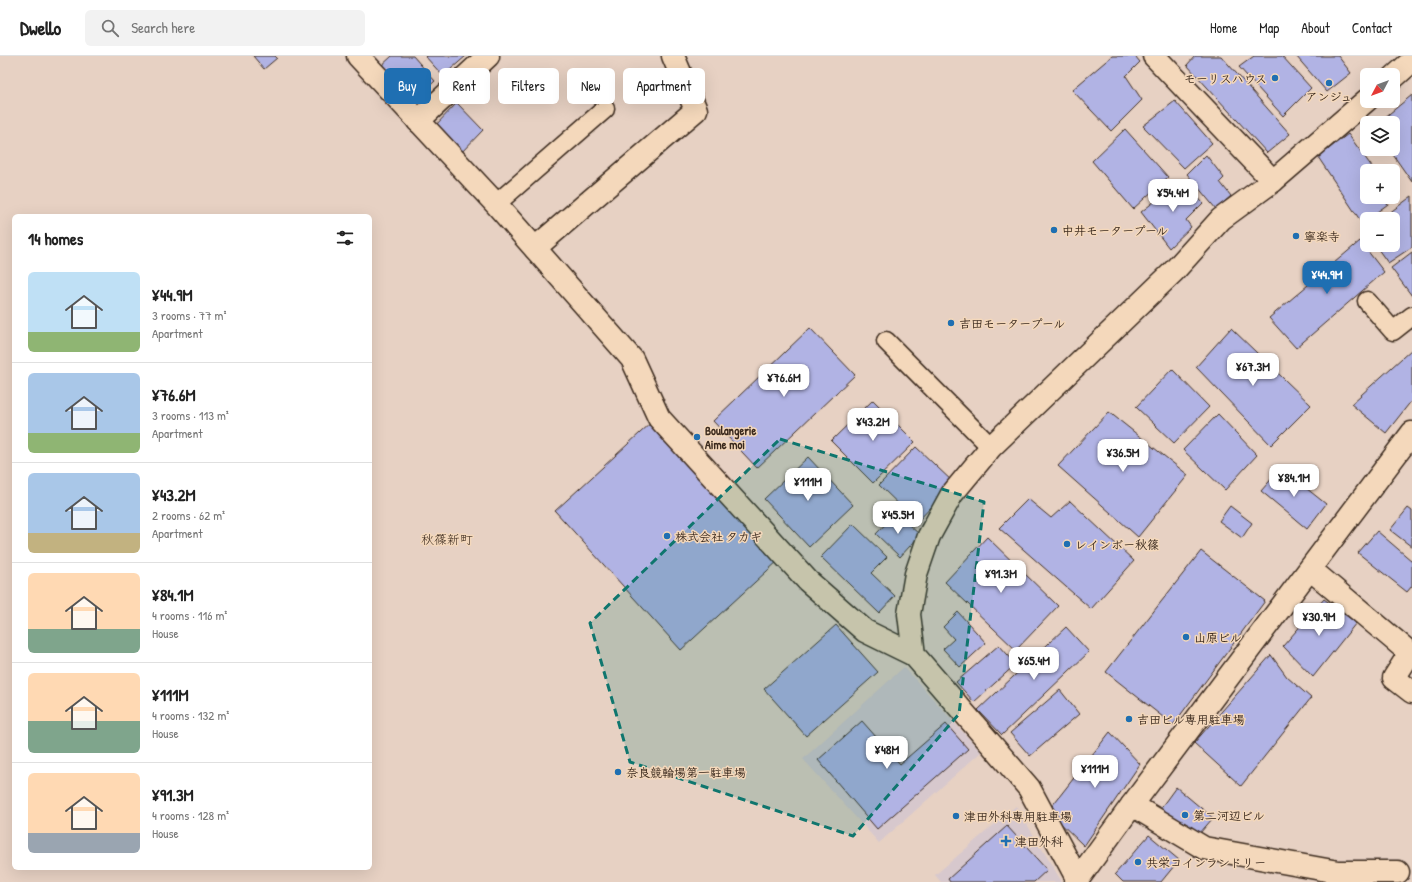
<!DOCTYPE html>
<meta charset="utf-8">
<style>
:root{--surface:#fff;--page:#f2f2f2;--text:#222;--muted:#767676;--line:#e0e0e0;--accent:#1f6fb2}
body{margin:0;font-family:"Patrick Hand","Klee One",sans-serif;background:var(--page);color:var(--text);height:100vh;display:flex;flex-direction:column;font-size:15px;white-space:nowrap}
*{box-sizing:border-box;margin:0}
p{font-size:13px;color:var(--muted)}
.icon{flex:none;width:22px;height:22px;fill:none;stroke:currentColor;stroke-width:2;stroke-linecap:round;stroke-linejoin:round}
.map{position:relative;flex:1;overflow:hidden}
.panel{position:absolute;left:12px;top:158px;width:360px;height:656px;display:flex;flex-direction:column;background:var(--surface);border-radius:6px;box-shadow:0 4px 16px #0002}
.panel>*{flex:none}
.banner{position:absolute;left:384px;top:12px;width:380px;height:36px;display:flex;gap:8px}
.needle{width:26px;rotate:229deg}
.fabs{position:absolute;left:1360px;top:12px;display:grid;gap:8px}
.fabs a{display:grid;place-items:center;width:40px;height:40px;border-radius:6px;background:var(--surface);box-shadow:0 4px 16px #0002;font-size:20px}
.price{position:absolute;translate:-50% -34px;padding:0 9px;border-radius:8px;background:#fff;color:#222;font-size:13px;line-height:26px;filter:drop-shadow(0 1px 2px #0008)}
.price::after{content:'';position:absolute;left:50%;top:24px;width:12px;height:9px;margin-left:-6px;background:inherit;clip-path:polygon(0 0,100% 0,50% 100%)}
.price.selected{background:var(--accent);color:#fff}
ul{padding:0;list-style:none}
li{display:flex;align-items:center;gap:12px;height:100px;padding:0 16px}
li+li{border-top:1px solid var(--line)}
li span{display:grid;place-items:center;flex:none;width:112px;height:80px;border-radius:6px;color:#555}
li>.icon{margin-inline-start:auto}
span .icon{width:48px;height:48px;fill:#fffc;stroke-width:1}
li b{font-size:17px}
h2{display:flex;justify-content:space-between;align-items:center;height:48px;padding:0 16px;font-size:17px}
.chip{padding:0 14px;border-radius:6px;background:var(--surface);box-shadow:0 4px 16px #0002;font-size:14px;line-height:36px}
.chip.selected{background:var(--accent);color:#fff}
header{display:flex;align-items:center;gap:24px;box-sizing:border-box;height:56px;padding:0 20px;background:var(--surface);border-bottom:1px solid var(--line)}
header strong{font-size:19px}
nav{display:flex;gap:22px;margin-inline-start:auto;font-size:14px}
.search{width:280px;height:36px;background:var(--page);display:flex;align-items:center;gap:10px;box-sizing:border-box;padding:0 14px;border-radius:6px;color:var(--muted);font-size:15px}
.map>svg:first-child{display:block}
</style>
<header>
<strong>Dwello</strong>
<div class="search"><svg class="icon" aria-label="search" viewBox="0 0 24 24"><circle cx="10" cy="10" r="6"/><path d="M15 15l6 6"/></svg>Search here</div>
<nav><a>Home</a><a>Map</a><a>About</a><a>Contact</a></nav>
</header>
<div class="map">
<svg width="1412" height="826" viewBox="0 0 1412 826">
<rect width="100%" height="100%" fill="#e7d1c3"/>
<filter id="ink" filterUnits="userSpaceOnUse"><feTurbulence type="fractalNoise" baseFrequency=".025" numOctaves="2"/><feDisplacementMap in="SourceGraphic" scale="8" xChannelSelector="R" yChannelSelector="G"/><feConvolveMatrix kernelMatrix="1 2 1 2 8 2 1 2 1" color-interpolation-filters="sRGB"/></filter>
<g filter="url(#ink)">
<g fill="#d7c8cd">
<path d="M904 611 981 696 879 787 803 703Z"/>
<path d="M1016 750 1062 826H941L935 819Z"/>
</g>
<g fill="#b1b3e4" stroke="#3b2a1e">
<path d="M253 0H275L277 2 264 13Z"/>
<path d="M392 0H413L435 25 412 46 380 11Z"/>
<path d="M425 0H466L443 20Z"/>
<path d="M1112 0H1135L1140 6 1126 20 1142 44 1111 75 1072 34Z"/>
<path d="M1195 0H1221L1290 78 1267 97 1187 9Z"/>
<path d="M1254 0H1282L1311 32 1283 60 1239 11Z"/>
<path d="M1296 0H1338L1351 17 1327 36Z"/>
<path d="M1412 39V126L1389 93H1393V67H1378Z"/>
<path d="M1175 45 1212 87 1184 112 1143 70Z"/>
<path d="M457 47 483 74 459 99 432 73Z"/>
<path d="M1125 73 1168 121 1133 153 1092 105Z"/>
<path d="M1348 78 1375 115H1367V141L1393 140 1395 143 1362 167 1318 101Z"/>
<path d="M1206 99 1224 122 1220 126 1231 140 1216 153 1187 118Z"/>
<path d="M1182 124 1203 147 1186 164 1191 171 1169 192 1141 156Z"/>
<path d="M1412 140V191L1388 207 1375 189H1393V163H1381Z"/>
<path d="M1360 185 1384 216 1296 292 1269 262Z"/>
<path d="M1412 196V240L1391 212Z"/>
<path d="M810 272 855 319 757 412 713 365Z"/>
<path d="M1231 272 1311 349 1271 389 1196 311Z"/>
<path d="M1412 293V344L1386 377 1351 348Z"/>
<path d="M1172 313 1209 351 1174 387 1136 351Z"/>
<path d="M873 344 915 386 873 427 831 385Z"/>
<path d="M1109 356 1188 419 1138 481 1058 410Z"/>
<path d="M1218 358 1257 399 1225 434 1183 394Z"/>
<path d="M652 366 779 504 681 594 555 455Z"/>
<path d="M916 391 954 427 917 466 879 429Z"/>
<path d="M808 401 853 449 809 491 764 443Z"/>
<path d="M1281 412 1326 448 1307 473 1261 435Z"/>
<path d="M1028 443 1051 462 1070 445 1134 505 1091 553 999 472Z"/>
<path d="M1230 450 1252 467 1242 482 1219 465Z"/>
<path d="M1408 452 1412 455V491L1390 474Z"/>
<path d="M896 457 920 479 900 501 876 478Z"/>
<path d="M853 468 887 501 871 517 895 540 879 557 821 501Z"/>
<path d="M1377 475 1412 505V530L1407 536 1358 497Z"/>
<path d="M987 481 1058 550 1016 594 945 526Z"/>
<path d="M1201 495 1265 545 1173 669 1106 616Z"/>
<path d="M1324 543 1356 567 1313 621 1283 590Z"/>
<path d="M958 556 986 587 960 611 943 593 954 583 943 571Z"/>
<path d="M836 569 878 616 806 680 764 633Z"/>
<path d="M1066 571 1089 596 1002 679 978 654Z"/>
<path d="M999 589 1016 608 974 646 956 626Z"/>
<path d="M1271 599 1287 621 1311 642 1241 730 1194 687Z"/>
<path d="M1060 634 1079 658 1030 700 1010 677Z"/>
<path d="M862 665 900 708 946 668 968 693 877 773 818 704Z"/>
<path d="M1110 676 1140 708 1084 790 1048 755Z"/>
<path d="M1176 731 1213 762 1193 785 1157 757Z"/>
<path d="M1007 770 1047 814 1034 826H950L948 823Z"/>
<path d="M1149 779 1179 804 1161 826H1123L1115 818Z"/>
</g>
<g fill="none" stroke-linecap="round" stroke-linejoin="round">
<defs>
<g id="lane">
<path d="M496 148 605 53"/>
<path d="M1367 245 1393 275 1412 260"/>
<path d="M886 285 991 391"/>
</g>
<g id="street">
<path d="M358 0 496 148 632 303 659 362 808 525 865 575 914 599"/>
<path d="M1154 0 1273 125"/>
<path d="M1393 22 1412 5"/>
<path d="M418 65 488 0"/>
<path d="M535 192 696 54 673 0"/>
<path d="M1310 513 1410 597 1394 622 1412 636"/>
<path d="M1132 749 1204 792 1338 816H1398"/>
<path d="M1078 824 1029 732 914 599 909 558 916 518 929 480 952 438 991 391 1173 216 1221 163 1273 125 1367 44"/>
<path d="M1076 826 1132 749 1412 377"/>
</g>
</defs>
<use href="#lane" stroke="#3b2a1e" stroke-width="21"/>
<use href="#street" stroke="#3b2a1e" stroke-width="25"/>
<use href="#lane" stroke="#f4d8bb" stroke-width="18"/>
<use href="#street" stroke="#f4d8bb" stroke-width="22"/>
</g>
</g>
<path fill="#0f766e" fill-opacity="0.2" stroke="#0f766e" stroke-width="3" stroke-dasharray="8 5" stroke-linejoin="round" d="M780 383 984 446 959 658 853 780 630 706 590 567Z"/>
<g fill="#1f6fb2" stroke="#f4d8bb" stroke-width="1.5">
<circle cx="1275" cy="22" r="4"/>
<circle cx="1329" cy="27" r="4"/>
<circle cx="1054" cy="174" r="4"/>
<circle cx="1296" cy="180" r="4"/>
<circle cx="951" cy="267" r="4"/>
<circle cx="697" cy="381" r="4"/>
<circle cx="667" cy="480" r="4"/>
<circle cx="1067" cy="488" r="4"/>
<circle cx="1186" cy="581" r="4"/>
<circle cx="1129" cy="663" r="4"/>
<circle cx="618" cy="716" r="4"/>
<circle cx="1185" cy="759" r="4"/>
<circle cx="956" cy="760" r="4"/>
<path d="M1004 779h4v4h4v4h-4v4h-4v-4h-4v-4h4z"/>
<circle cx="1138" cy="806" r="4"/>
</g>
<g text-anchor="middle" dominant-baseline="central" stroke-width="3" stroke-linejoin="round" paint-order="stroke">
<g font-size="12" font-weight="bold" fill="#3b2a1e" stroke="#f4d8bb" text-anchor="start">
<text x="1267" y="22" text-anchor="end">モーリスハウス</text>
<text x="1329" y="40" text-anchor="middle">アンジュ</text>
<text x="1062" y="174">中井モータープール</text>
<text x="1304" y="180">寧楽寺</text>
<text x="959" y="267">吉田モータープール</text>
<text x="705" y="374">Boulangerie<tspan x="705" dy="14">Aime moi</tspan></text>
<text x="675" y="480">株式会社 タカギ</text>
<text x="1075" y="488">レインボー秋篠</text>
<text x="1194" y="581">山原ビル</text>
<text x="1137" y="663">吉田ビル専用駐車場</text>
<text x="626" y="716">奈良競輪場第一駐車場</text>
<text x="1193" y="759">第二河辺ビル</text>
<text x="964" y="760">津田外科専用駐車場</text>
<text x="1015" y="785">津田外科</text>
<text x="1146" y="806">共栄コインランドリー</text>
</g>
<g font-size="13" fill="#3b2a1e" stroke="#f4d8bb">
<text x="447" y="483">秋篠新町</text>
</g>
</g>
</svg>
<div class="fabs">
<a><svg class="needle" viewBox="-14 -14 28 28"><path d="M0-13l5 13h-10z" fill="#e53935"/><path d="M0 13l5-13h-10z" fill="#767676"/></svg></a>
<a><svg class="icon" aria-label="layers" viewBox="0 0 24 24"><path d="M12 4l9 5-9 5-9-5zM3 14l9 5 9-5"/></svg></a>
<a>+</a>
<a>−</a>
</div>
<b class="price" style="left:1173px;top:157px">¥54.4M</b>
<b class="price selected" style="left:1327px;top:239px">¥44.9M</b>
<b class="price" style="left:1253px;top:331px">¥67.3M</b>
<b class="price" style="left:784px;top:342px">¥76.6M</b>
<b class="price" style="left:873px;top:386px">¥43.2M</b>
<b class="price" style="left:1123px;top:417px">¥36.5M</b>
<b class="price" style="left:1294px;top:442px">¥84.1M</b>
<b class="price" style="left:808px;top:446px">¥111M</b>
<b class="price" style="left:898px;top:479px">¥45.5M</b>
<b class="price" style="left:1001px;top:538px">¥91.3M</b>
<b class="price" style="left:1319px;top:581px">¥30.9M</b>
<b class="price" style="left:1034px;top:625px">¥65.4M</b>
<b class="price" style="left:887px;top:714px">¥48M</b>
<b class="price" style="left:1095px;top:733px">¥111M</b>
<div class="banner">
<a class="chip selected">Buy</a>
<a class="chip">Rent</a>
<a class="chip">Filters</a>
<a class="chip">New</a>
<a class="chip">Apartment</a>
</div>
<section class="panel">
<h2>14 homes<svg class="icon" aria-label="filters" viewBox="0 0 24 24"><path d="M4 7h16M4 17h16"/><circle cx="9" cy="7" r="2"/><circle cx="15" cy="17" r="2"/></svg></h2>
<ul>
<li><span style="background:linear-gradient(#bfe0f5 75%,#8fb573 0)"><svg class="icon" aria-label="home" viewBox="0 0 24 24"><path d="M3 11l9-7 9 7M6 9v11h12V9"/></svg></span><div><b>¥44.9M</b><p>3 rooms · 77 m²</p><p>Apartment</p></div></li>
<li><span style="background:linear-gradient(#a9c7e8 75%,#8fb573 0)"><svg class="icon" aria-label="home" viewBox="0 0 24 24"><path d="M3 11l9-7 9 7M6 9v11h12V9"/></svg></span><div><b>¥76.6M</b><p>3 rooms · 113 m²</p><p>Apartment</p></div></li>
<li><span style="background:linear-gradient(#a9c7e8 75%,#c2b280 0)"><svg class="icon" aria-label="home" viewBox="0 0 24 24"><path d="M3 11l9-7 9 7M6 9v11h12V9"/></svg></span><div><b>¥43.2M</b><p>2 rooms · 62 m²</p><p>Apartment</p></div></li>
<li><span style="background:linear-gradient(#ffd9b3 70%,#7fa58c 0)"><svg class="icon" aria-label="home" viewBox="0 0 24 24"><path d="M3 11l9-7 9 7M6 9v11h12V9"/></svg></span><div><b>¥84.1M</b><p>4 rooms · 116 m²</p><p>House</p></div></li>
<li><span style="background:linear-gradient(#ffd9b3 60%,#7fa58c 0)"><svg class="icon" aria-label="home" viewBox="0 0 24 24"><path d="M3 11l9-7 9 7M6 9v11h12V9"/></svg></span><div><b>¥111M</b><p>4 rooms · 132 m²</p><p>House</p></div></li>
<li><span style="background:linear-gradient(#ffd9b3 75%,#9aa5b1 0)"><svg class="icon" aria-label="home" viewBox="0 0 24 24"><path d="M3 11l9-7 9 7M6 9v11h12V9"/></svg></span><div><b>¥91.3M</b><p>4 rooms · 128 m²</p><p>House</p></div></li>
</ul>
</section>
</div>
